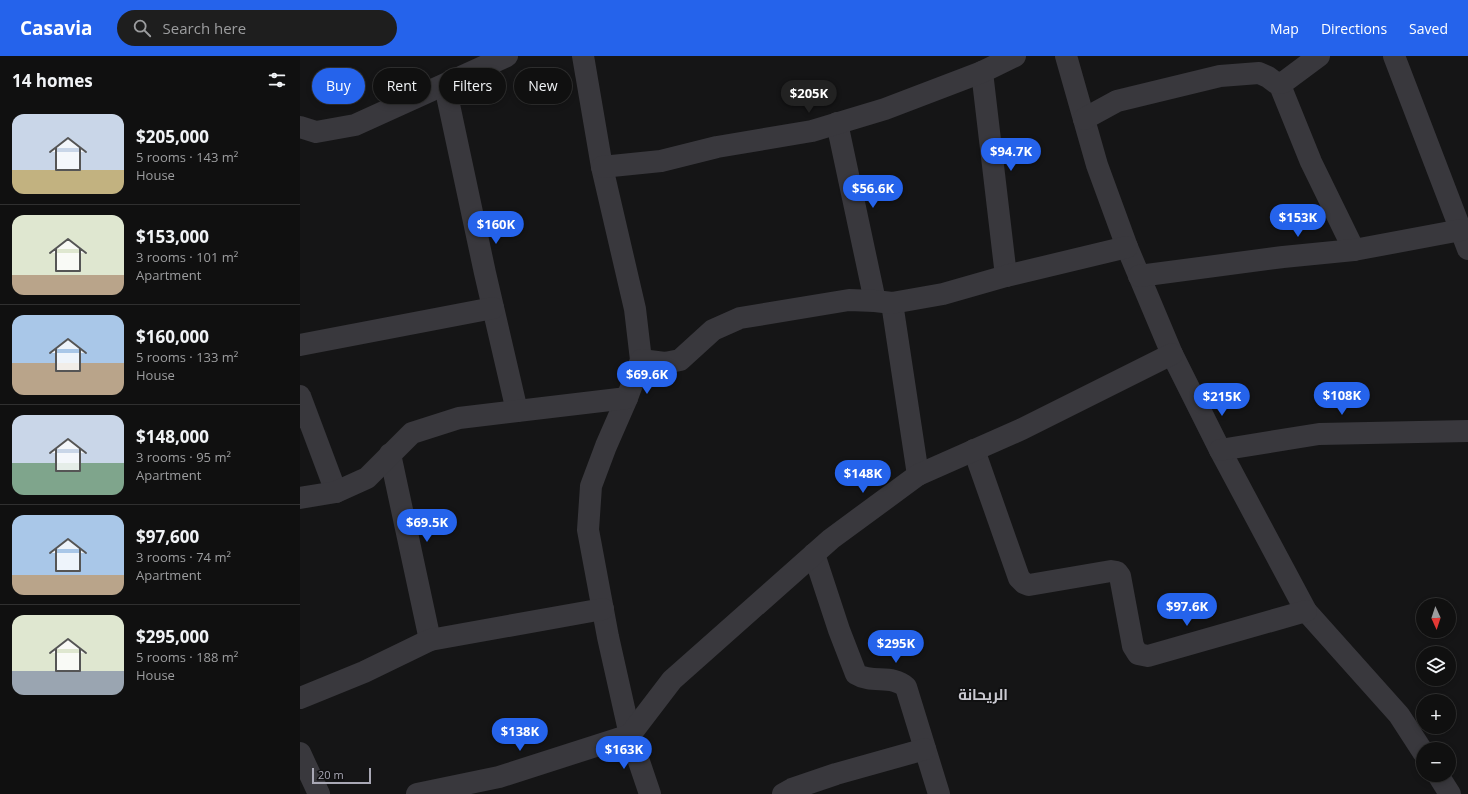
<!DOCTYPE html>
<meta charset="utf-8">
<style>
:root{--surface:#101010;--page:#1e1e1e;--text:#f1f3f6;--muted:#9c9d9f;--line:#303030;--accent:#2563eb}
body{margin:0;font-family:"Open Sans",Cairo,sans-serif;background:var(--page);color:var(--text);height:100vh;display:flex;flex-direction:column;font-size:15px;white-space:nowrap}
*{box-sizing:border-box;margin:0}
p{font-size:13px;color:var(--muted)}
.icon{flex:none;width:22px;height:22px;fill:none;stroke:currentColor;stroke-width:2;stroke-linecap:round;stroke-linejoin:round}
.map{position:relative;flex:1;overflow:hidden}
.drawer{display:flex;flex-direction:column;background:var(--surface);width:300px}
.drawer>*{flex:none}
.hud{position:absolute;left:12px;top:12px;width:380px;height:36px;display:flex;gap:8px}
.needle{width:26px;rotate:177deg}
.controls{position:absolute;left:1116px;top:542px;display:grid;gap:8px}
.controls a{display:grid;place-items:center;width:40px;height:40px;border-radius:50%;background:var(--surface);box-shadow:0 2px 6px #0003,0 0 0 1px var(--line);font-size:20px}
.scale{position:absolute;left:12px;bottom:10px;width:59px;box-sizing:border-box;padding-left:4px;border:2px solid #a9a8b5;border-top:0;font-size:11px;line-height:14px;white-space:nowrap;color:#a9a8b5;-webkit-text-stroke:3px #101011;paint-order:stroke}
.price{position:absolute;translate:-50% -34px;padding:0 9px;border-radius:14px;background:var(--accent);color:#fff;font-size:13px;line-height:26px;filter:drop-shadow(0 1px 2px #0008)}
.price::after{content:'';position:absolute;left:50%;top:24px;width:12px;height:9px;margin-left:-6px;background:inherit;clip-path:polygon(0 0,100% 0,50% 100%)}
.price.current{background:#222;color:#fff}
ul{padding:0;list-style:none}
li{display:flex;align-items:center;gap:12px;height:100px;padding:0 12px}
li+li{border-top:1px solid var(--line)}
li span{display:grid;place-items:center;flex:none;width:112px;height:80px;border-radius:12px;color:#555}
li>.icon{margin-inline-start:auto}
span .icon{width:48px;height:48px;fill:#fffc;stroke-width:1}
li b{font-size:17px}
h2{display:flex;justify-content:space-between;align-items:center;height:48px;padding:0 12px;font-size:17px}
.tag{padding:0 14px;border-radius:18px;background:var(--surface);box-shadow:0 2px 6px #0003,0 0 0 1px var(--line);font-size:14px;line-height:36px}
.tag.current{background:var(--accent);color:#fff}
header{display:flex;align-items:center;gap:24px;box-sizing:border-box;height:56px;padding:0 20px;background:var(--accent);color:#fff}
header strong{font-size:19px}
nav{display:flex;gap:22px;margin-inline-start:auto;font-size:14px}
.search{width:280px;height:36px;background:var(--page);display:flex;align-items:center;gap:10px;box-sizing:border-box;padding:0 14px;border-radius:22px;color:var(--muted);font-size:15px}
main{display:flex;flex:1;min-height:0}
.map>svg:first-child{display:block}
</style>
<header>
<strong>Casavia</strong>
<div class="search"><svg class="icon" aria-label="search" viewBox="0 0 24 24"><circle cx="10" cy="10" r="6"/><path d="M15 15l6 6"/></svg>Search here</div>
<nav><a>Map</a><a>Directions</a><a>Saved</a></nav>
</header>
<main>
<section class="drawer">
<h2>14 homes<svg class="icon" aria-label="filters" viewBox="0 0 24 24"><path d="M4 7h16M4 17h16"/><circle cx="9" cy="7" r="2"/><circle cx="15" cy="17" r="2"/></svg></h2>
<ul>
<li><span style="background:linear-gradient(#c9d6e8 70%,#c2b280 0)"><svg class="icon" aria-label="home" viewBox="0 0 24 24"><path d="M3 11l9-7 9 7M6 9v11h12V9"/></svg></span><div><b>$205,000</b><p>5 rooms · 143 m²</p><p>House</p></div></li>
<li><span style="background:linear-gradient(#dfe7d0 75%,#b9a48a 0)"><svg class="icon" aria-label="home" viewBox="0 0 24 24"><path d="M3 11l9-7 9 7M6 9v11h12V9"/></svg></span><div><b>$153,000</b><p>3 rooms · 101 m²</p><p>Apartment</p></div></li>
<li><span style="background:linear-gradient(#a9c7e8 60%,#b9a48a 0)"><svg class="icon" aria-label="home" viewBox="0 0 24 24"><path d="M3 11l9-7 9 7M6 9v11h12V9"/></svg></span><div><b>$160,000</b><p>5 rooms · 133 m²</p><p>House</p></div></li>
<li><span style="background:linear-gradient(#c9d6e8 60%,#7fa58c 0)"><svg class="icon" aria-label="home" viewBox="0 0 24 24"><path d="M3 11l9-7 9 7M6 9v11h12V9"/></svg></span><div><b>$148,000</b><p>3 rooms · 95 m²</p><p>Apartment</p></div></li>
<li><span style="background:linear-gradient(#a9c7e8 75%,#b9a48a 0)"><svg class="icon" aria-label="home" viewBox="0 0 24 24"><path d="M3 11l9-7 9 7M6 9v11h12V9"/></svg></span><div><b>$97,600</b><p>3 rooms · 74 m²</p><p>Apartment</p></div></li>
<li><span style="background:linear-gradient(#dfe7d0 70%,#9aa5b1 0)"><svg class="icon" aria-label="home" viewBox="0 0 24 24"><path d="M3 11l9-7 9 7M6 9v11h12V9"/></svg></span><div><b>$295,000</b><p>5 rooms · 188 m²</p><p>House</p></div></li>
</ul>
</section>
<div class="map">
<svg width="1168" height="738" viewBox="0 0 1168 738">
<rect width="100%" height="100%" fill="#151516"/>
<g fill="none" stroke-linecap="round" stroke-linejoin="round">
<g stroke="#39383d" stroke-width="22">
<path d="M283 0 302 111 335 253 341 304 327 342 306 390 291 430 288 474 308 581 330 679 350 738"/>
<path d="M766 0 797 109 827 191 872 298 920 394 1006 555 1099 659 1123 696"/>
<path d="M1094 0 1168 193"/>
<path d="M682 16 706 220"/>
<path d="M979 27 1011 106 1054 194"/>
<path d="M145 30 185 217 217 355"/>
<path d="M784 63 817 45 920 20 959 17 968 21 976 27 984 26 1019 0"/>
<path d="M537 67 575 245"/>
<path d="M0 71 16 76 55 69 207 0"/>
<path d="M302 111 361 105 417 91 512 75 585 53 682 16 715 0"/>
<path d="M839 220 983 201 1054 194 1161 174"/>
<path d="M592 247 618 419"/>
<path d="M0 289 193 252"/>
<path d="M341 304 365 307 380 304 413 274 440 262 549 244 575 245 592 247 643 238 706 220 827 191"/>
<path d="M0 340 36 436"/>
<path d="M674 394 719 522 724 527 729 529 811 515 817 516 820 520 833 590 838 598 848 600 1006 555"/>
<path d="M920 394 1019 378 1168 375"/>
<path d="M90 398 130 584"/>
<path d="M0 442 36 436 67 422 112 377 159 362 327 342"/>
<path d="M514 498 539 574 556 618C572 628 592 618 606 631L639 738"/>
<path d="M0 642 64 616 130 584 303 553"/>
<path d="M0 697 19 738"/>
<path d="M1138 719 1150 738"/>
<path d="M117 738 199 721 330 679 372 624 531 483 618 419 722 373 872 298"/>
<path d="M483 738 492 733 536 718 625 693"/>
</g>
</g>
<g text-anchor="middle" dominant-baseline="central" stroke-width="3.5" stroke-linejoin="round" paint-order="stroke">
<g font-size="15" font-weight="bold" fill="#cac9d1" stroke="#101011">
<text x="683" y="638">الريحانة</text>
</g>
</g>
</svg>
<div class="controls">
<a><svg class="needle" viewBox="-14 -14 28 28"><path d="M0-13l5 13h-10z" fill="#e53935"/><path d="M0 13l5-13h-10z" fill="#9c9d9f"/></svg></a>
<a><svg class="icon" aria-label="layers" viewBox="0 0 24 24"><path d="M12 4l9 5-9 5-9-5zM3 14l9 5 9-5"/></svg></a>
<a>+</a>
<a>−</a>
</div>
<div class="scale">20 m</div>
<b class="price current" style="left:509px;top:58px">$205K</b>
<b class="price" style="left:711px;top:116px">$94.7K</b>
<b class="price" style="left:573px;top:153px">$56.6K</b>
<b class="price" style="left:998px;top:182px">$153K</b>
<b class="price" style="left:196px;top:189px">$160K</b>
<b class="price" style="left:347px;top:339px">$69.6K</b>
<b class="price" style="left:1042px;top:360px">$108K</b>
<b class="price" style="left:922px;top:361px">$215K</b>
<b class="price" style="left:563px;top:438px">$148K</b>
<b class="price" style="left:127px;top:487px">$69.5K</b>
<b class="price" style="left:887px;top:571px">$97.6K</b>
<b class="price" style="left:596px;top:608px">$295K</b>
<b class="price" style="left:220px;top:696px">$138K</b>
<b class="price" style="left:324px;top:714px">$163K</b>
<div class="hud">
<a class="tag current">Buy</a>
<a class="tag">Rent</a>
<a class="tag">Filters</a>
<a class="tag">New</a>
</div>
</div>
</main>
